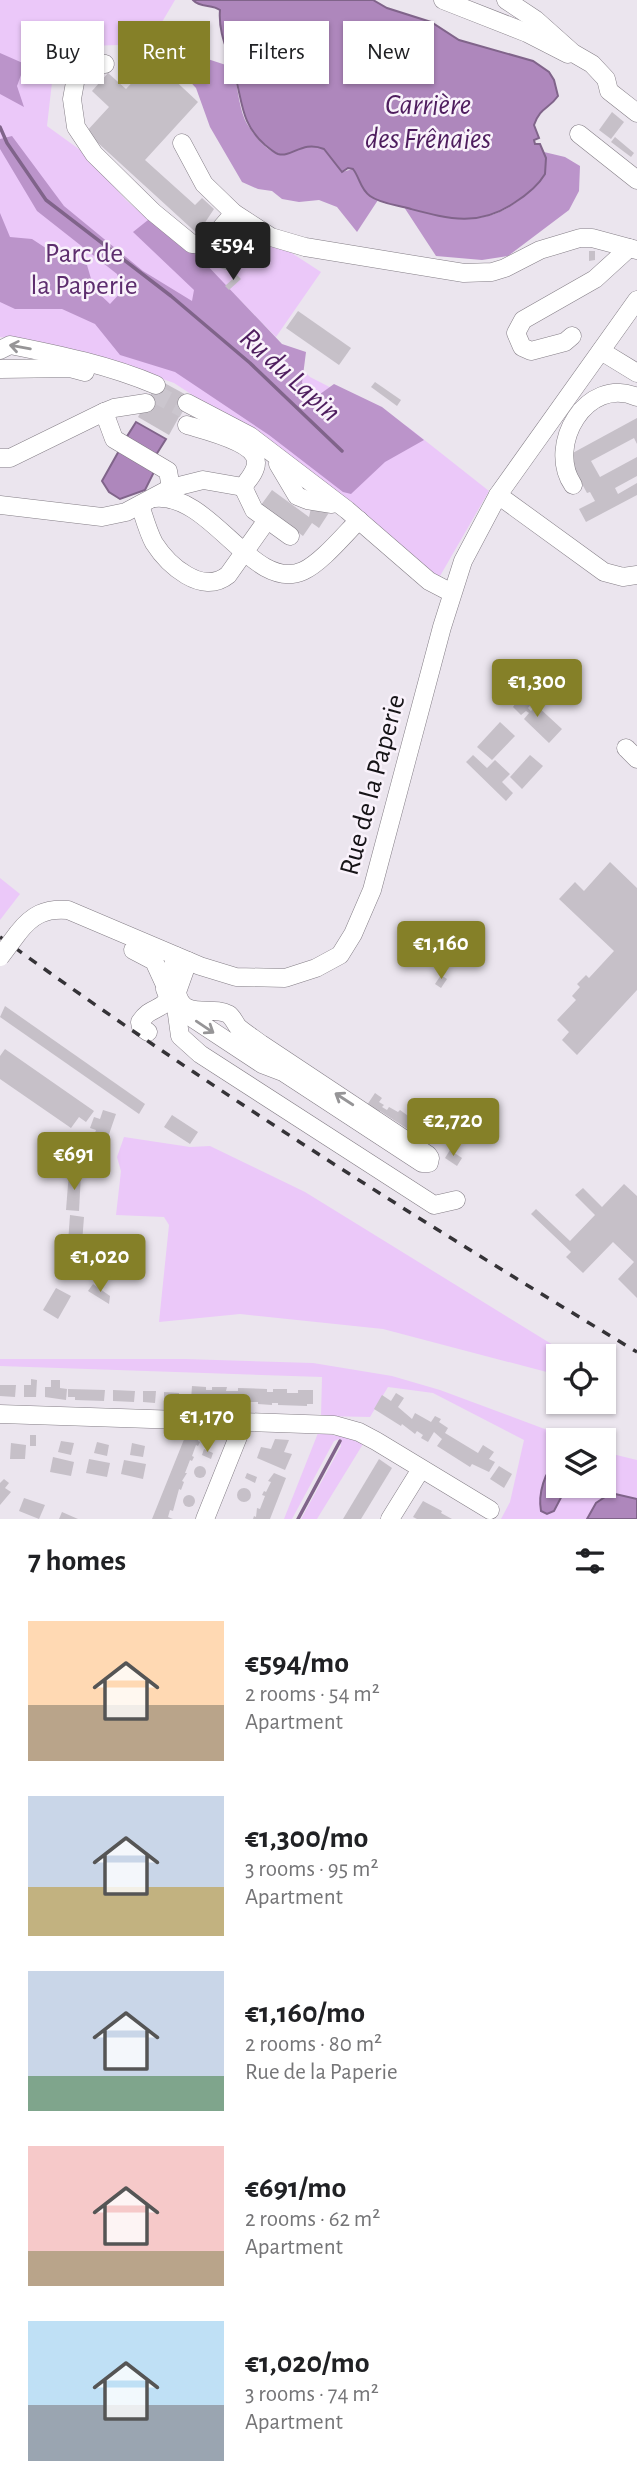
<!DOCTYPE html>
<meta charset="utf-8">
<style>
:root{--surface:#fff;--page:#f6f6f6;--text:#202124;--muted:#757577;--accent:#858028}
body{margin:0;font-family:"Alegreya Sans",sans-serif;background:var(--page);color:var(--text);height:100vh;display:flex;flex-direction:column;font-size:26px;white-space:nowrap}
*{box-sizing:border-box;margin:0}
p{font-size:23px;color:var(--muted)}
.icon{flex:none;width:38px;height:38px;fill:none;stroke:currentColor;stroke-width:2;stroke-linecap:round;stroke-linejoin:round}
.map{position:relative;height:1519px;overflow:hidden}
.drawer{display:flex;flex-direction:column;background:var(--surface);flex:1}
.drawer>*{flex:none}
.guide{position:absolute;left:21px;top:21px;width:595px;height:63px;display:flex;gap:14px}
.controls{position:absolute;left:546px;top:1344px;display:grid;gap:14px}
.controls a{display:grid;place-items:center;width:70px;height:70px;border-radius:0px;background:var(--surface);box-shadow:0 2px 5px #0004;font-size:35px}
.price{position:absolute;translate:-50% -60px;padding:0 16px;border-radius:7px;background:var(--accent);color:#fff;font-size:23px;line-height:46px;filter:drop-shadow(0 2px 4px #0008)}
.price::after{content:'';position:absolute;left:50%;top:42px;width:21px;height:16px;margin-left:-10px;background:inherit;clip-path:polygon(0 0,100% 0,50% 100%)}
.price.current{background:#222;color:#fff}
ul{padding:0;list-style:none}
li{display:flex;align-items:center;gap:21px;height:175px;padding:0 28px}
li span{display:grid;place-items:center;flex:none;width:196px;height:140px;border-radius:0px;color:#555}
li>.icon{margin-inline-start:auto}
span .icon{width:84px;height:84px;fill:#fffc;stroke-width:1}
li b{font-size:30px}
h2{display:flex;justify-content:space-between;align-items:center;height:84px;padding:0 28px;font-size:30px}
.chip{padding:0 24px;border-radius:0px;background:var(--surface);box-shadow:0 2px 5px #0004;font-size:24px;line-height:63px}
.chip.current{background:var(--accent);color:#fff}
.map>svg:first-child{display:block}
</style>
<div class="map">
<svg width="637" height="1519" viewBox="0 0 637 1519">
<rect width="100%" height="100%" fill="#ebe5ee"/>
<g fill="#ebc8f9">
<path d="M0 0H175L149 44 56 47 47 126 83 152 126 200 209 272 310 377 408 427 489 491 436 583 203 402 174 383 120 364 41 343 0 337Z"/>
<path d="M235 221 284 248 321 272 276 337 202 261Z"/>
<path d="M0 878 20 894 0 920Z"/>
<path d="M124 1137 190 1147 210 1146 305 1192 571 1356H558V1375L383 1329 240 1314 159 1322 169 1225 164 1217 116 1215 121 1171 117 1157Z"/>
<path d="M0 1359H185L313 1363 392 1376 440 1390 574 1440H558V1486H604V1452L637 1460V1519H501L510 1502 524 1440 433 1393 388 1387 370 1417 321 1416 322 1377 0 1366Z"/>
<path d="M318 1433 346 1437 363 1444 317 1519H301L341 1446 339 1439 334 1441 292 1519H284Z"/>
</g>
<g fill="#bb94ca">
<path d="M168 46 232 67C238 84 238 104 245 120 251 132 269 157 284 154 297 151 308 141 321 148 328 151 336 165 342 172L353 169 370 196 378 200 357 232 337 207 319 200 299 202 282 199 272 191 258 189 242 182 210 127 196 88 164 54Z"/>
<path d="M0 53 25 64 17 86 24 107 0 94Z"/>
<path d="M12 136 64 206 143 271 192 301 194 290 133 232 153 216 204 262 282 344 306 352 302 383 316 397 334 384 382 407 424 440 385 462 351 494 343 492 269 435 175 372 120 355 95 324 62 309H15L0 302V213L10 237 32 239 58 256 87 265 94 289 110 304 122 291 117 274 37 211 0 149V139Z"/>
<path d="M544 152 565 157 580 166 579 191 569 210 508 256 482 260 436 256 404 207C455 220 489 230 531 190 542 180 549 167 544 152Z"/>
</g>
<g fill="#ae87bc" stroke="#80648a" stroke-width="2">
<path d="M193 0H373L387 8 431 22 459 40 533 61 549 72 554 80 558 96C549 109 540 107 534 125L539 138 534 140 535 144H540L546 158 545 174C538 186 525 196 514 203 479 227 449 219 411 209 398 205 381 204 370 196 360 189 360 178 353 169L348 168 342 172 324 149C302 140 292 158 278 154 273 152 269 148 265 145 240 123 243 101 234 72 228 51 218 33 220 10 212 4 200 8 193 0Z"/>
<path d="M136 422 166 439 156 455 126 438Z"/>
<path d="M120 449 155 470 145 490 120 499 109 492 102 481Z"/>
<path d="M558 1461V1486H567L554 1511 547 1514 541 1511C538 1495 544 1470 558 1461Z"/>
<path d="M611 1493 637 1499V1519H587L596 1503Z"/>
</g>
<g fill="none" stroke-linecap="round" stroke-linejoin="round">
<g stroke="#80648a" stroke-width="3.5">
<path d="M0 127 7 143 46 200 171 296 250 363 342 451"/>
<path d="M298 1519 340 1441"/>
</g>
</g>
<g fill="#c6c0c8">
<path d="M153 60 198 102 145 160 195 205 202 198 214 209 202 227 208 233 202 238 86 132 109 107 92 91 108 73 126 89Z"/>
<path d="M612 112 624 122 611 139 599 130Z"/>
<path d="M615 137 634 153 631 157 611 142Z"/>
<path d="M589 251H595V260L589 261Z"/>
<path d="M219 262 233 266 232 272 217 267Z"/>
<path d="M237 275 241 279 229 290 225 286Z"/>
<path d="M298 311 351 348 339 365 286 328Z"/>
<path d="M159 380 190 397 169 435 138 417Z"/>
<path d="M375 382 401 400 397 406 371 387Z"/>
<path d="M637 418V444L634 438 591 461 600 477 637 457V476L615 488 618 494 637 483V495L586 522 579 509 595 501 590 492 587 493 571 464 569 455Z"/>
<path d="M272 490 309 517 311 508 330 511 319 528 312 523 303 536 261 505Z"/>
<path d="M519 693 531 704 528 708 531 711 536 705 562 729 549 743 524 719 529 713 526 711 521 715 513 707 515 704 512 701Z"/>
<path d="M500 722 515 736 492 760 477 747Z"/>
<path d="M473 755 487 768 495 760 510 774 502 782 513 793 506 801 466 762Z"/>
<path d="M530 755 543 766 522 789 510 777Z"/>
<path d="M610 862 637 888V990L577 1055 562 1040 569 1032 557 1020 576 1000 572 996 580 987 577 984 586 975 589 978 614 951 559 899 575 882 584 891Z"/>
<path d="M441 975 447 979 441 988 435 984Z"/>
<path d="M5 1006 145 1104 139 1114 0 1017Z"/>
<path d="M5 1049 94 1111 86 1122 79 1117 71 1128 0 1079V1056Z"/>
<path d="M375 1093 382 1098 379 1102 384 1105 382 1107 387 1110 389 1107 398 1112 400 1110 411 1118 408 1124 429 1137 426 1141 380 1111 379 1113 367 1105Z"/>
<path d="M103 1110 116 1114 106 1143 93 1138 96 1130 90 1128 94 1117 100 1119Z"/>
<path d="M172 1115 198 1132 190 1144 164 1127Z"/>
<path d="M450 1150 462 1158 457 1166 445 1158Z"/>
<circle cx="85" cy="1162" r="4"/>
<path d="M69 1172 81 1173 79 1211 66 1210Z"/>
<path d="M624 1184 637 1196V1298L618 1279 634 1262 613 1242 583 1273 566 1257 571 1252 531 1214 536 1209 570 1241 595 1215 575 1195 583 1188 602 1207Z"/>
<path d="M70 1215 84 1217 82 1243H68Z"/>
<path d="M94 1243 112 1246 113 1275 93 1273Z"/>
<path d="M93 1284 110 1296 109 1304 88 1291Z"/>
<path d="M56 1288 71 1296 58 1319 43 1310Z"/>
<path d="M31 1379 37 1380 36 1397H24V1385H31Z"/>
<path d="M51 1380H60V1388L67 1389 66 1400 45 1397V1387H51Z"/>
<path d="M0 1385H16L15 1397 0 1396Z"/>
<path d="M192 1386 206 1387V1390H212V1387H227L226 1391H238V1388L267 1389V1392H273V1389H287V1393H298V1390H313V1404H307V1406L278 1405V1403H272V1405L258 1404V1402H246V1404L217 1403V1401H212V1403H197V1400H191Z"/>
<path d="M68 1389 105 1390 104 1401 75 1400V1397H68Z"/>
<path d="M113 1390 135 1391 134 1402 113 1401Z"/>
<path d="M143 1391H156L155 1403 143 1402Z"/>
<path d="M164 1392 179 1393V1404L164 1403Z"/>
<path d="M396 1393 404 1398 398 1407 412 1419 415 1413 431 1422 435 1416 441 1419 439 1422 448 1428 445 1433 478 1453 483 1445 494 1452 489 1459 495 1462 489 1472 472 1464 470 1467 437 1446 442 1439 434 1432 428 1442 421 1438 423 1435 417 1431 415 1434 402 1424 401 1426 374 1409 382 1395 391 1401Z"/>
<path d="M187 1432 199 1437 198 1441 200 1442 198 1446 196 1445 192 1456 194 1457 192 1461 190 1460 185 1473H187L182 1481 184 1482 181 1490 179 1489 173 1511 170 1510 168 1517 173 1519H152Z"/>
<rect x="30" y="1435" width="6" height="11"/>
<path d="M275 1439 289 1440 284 1452 292 1454 285 1470 257 1458 261 1447 271 1449Z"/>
<path d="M61 1441 74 1443 71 1455 58 1452Z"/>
<path d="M97 1442 109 1445 107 1456 94 1453Z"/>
<path d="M11 1443 26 1445 25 1459H10Z"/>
<path d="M132 1443 145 1446 143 1457 130 1455Z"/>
<path d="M204 1449 213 1453 211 1459 202 1455Z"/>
<path d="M53 1457 74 1462 71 1476 50 1472Z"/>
<path d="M89 1459 110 1463 107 1477 86 1473Z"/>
<path d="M379 1459 392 1468 361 1519H343Z"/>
<path d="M124 1460 146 1464 143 1479 121 1474Z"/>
<circle cx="200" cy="1472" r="6"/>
<path d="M499 1466 512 1474 504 1488 490 1479Z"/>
<path d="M247 1473 257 1477 255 1483 245 1478Z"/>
<path d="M274 1473 286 1478 270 1519H253L254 1516 256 1517 257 1508 260 1509 265 1496 262 1495 264 1491 266 1492 271 1482 268 1481Z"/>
<path d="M4 1479 9 1483 5 1488 11 1492 0 1505V1483Z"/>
<circle cx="244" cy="1495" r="7"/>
<circle cx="189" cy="1501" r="6"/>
<path d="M24 1498 45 1505 39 1519 19 1511Z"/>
<path d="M423 1501 442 1511 441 1513 452 1519H417L413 1517Z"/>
<path d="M62 1512 78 1519H59Z"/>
</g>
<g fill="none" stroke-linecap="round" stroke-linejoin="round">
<path stroke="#cbc6ce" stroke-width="18" stroke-dasharray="18 9" stroke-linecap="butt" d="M152 392 184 409"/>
<defs>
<g id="minor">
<path d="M443 0 527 33 568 54"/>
<path d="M506 0 536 20 573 53 592 64 606 79 609 91 637 113"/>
<path d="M105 64 92 62 83 66 76 77 72 99 76 127 94 154 153 212 192 244H201L209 242 234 213"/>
<path d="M579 134 637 180"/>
<path d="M182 143 204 184 234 213 271 237 305 247 464 273 492 272 505 268 540 250 580 238H592L637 250"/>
<path d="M572 336 565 342 531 351 522 347 516 333 523 320 595 279 629 248"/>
<path d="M0 350 10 345C60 355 109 365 156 385"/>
<path d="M601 351 637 373"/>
<path d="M0 369 70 368 85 372"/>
<path d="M187 403 250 436 347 510 429 581 452 593"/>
<path d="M104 412 114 408 146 403"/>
<path d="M187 425C203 430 257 442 256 463 256 472 247 481 243 487"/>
<path d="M0 458H10L104 412 114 439 168 471 171 488"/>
<path d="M278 464 297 496 307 500 332 504"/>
<path d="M573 485C546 446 586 375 637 397"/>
<path d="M243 487 254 510 290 536"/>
<path d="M498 495 604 572 623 577 637 575"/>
<path d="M155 498C212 493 253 593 303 571 321 563 344 535 359 520"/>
<path d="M0 505 102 517 126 512 171 488 203 480 243 487"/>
<path d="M140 505C144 517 148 532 154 543 168 565 202 596 228 575L267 520"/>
<path d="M626 748 637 759"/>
<path d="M18 933C32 915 45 908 68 910L200 966 236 977 285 978 316 968 340 955 353 934 372 890 442 627 463 561 498 495 637 300"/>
<path d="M133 950 154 961 165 985"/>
<path d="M176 956 165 989 171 1004 262 1064 283 1072 422 1163H429L430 1158 428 1155 261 1044C253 1038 245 1033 238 1027 234 1022 233 1017 228 1014 212 1005 182 1021 177 992L188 961"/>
<path d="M176 1007 180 1036 200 1054 434 1205 456 1200"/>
<path d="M148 1032 141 1027 140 1022C150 1007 159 1011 168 1000"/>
<path d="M0 1414 334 1425 359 1432 376 1441 490 1510"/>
<path d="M205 1519 244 1422"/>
<path d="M390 1519 421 1469"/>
</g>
</defs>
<use href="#minor" stroke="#847e86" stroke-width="19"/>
<use href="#minor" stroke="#fff" stroke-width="18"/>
<path stroke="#353337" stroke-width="3.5" stroke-dasharray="9 9" stroke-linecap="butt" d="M0 937C205 1086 420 1221 637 1352"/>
<defs>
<path id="minor-bridge" d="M0 957 18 933"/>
</defs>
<use href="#minor-bridge" stroke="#847e86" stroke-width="19" stroke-linecap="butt"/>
<use href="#minor-bridge" stroke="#fff" stroke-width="18"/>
</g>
<defs><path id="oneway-shaft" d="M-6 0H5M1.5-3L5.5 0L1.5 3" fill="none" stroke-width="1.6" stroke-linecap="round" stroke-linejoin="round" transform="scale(1.75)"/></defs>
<g stroke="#969597">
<use href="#oneway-shaft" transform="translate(20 347) rotate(-170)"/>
<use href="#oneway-shaft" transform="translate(205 1027) rotate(34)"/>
<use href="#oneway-shaft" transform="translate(344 1099) rotate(-147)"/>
</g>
<g text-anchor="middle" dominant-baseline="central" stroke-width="5" stroke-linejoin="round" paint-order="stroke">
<g font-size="28" fill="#5d2d6e" stroke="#f9f2fb">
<text x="84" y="254">Parc de<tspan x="84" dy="32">la Paperie</tspan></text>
</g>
<g font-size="28" fill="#161417" stroke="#f9f2fb">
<text transform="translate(373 785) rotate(-75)">Rue de la Paperie</text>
</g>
<g font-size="30" font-style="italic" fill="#4e1d5e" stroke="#f9f2fb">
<text x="428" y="105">Carrière<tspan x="428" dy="34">des Frênaies</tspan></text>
<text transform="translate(290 375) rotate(42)">Ru du Lapin</text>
</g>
</g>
</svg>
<div class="controls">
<a><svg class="icon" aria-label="locate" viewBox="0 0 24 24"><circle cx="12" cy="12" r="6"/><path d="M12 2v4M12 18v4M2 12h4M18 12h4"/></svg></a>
<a><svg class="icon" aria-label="layers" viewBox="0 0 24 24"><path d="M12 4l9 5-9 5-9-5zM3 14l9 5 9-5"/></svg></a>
</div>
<b class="price current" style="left:233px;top:282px">€594</b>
<b class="price" style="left:537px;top:719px">€1,300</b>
<b class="price" style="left:441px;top:981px">€1,160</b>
<b class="price" style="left:453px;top:1158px">€2,720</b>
<b class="price" style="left:74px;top:1192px">€691</b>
<b class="price" style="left:100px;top:1294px">€1,020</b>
<b class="price" style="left:207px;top:1454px">€1,170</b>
<div class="guide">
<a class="chip">Buy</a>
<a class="chip current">Rent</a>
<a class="chip">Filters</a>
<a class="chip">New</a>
</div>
</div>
<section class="drawer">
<h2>7 homes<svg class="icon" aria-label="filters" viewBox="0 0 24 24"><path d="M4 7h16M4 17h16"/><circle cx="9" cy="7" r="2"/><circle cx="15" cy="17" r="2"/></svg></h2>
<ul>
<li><span style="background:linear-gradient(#ffd9b3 60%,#b9a48a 0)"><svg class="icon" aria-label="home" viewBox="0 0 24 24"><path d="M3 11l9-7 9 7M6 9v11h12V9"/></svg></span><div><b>€594/mo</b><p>2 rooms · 54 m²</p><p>Apartment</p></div></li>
<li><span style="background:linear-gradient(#c9d6e8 65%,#c2b280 0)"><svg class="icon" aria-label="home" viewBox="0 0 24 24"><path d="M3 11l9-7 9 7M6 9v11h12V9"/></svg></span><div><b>€1,300/mo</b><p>3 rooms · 95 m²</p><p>Apartment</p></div></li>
<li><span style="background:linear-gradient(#c9d6e8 75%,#7fa58c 0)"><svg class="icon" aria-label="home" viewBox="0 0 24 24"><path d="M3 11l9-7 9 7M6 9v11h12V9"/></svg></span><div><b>€1,160/mo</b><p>2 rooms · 80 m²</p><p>Rue de la Paperie</p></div></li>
<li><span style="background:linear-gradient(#f6c9c9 75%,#b9a48a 0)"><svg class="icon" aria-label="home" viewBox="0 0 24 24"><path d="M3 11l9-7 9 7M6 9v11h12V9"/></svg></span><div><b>€691/mo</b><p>2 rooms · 62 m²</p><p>Apartment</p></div></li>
<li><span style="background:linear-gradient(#bfe0f5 60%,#9aa5b1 0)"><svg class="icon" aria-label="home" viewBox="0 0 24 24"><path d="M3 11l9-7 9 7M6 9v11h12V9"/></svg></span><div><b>€1,020/mo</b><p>3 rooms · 74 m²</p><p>Apartment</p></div></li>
</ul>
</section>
